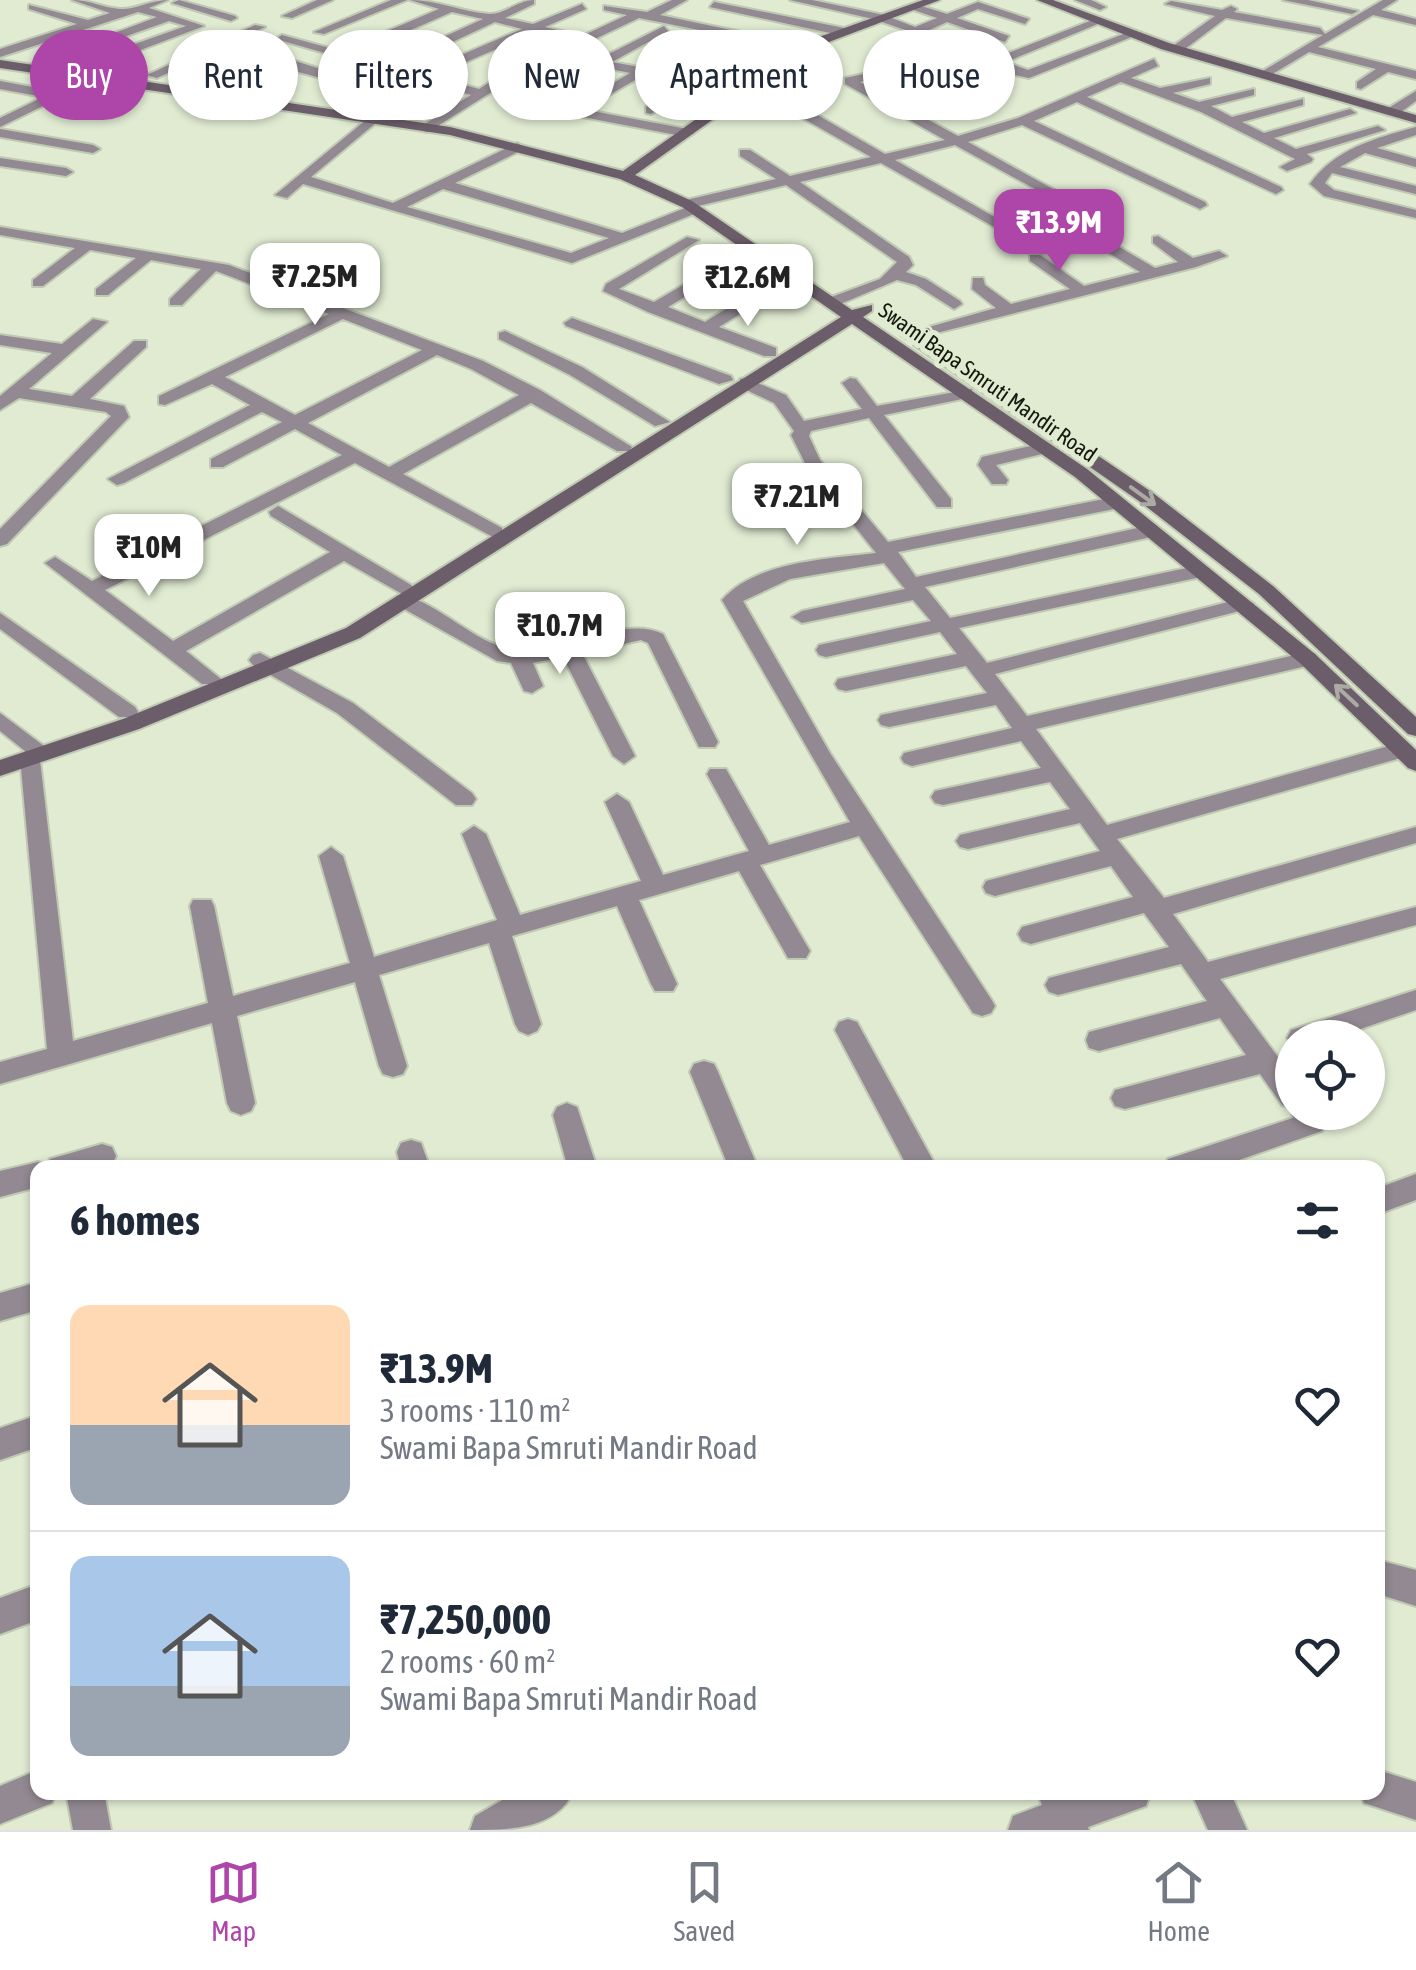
<!DOCTYPE html>
<meta charset="utf-8">
<style>
:root{--surface:#fff;--page:#f2f2f3;--text:#1f2937;--muted:#747a83;--line:#e0e1e3;--accent:#ae46aa}
body{margin:0;font-family:"Asap Condensed",sans-serif;background:var(--page);color:var(--text);height:100vh;display:flex;flex-direction:column;font-size:38px;white-space:nowrap}
*{box-sizing:border-box;margin:0}
p{font-size:32px;color:var(--muted)}
.icon{flex:none;width:55px;height:55px;fill:none;stroke:currentColor;stroke-width:2;stroke-linecap:round;stroke-linejoin:round}
.map{position:relative;flex:1;overflow:hidden}
.drawer{position:absolute;left:30px;top:1160px;width:1355px;height:640px;display:flex;flex-direction:column;background:var(--surface);border-radius:20px;box-shadow:0 2px 8px #0004}
.drawer>*{flex:none}
.guide{position:absolute;left:30px;top:30px;width:1358px;height:90px;display:flex;gap:20px}
.tools{position:absolute;left:1275px;top:1020px;display:grid;gap:20px}
.tools a{display:grid;place-items:center;width:110px;height:110px;border-radius:50%;background:var(--surface);box-shadow:0 2px 8px #0004;font-size:50px}
.price{position:absolute;translate:-50% -85px;padding:0 22px;border-radius:20px;background:#fff;color:#222;font-size:32px;line-height:65px;filter:drop-shadow(0 2px 5px #0008)}
.price::after{content:'';position:absolute;left:50%;top:60px;width:30px;height:22px;margin-left:-15px;background:inherit;clip-path:polygon(0 0,100% 0,50% 100%)}
.price.current{background:var(--accent);color:#fff}
ul{padding:0;list-style:none}
li{display:flex;align-items:center;gap:30px;height:250px;padding:0 40px}
li+li{border-top:2px solid var(--line)}
li span{display:grid;place-items:center;flex:none;width:280px;height:200px;border-radius:20px;color:#555}
li>.icon{margin-inline-start:auto}
span .icon{width:120px;height:120px;fill:#fffc;stroke-width:1}
li b{font-size:42px}
h2{display:flex;justify-content:space-between;align-items:center;height:120px;padding:0 40px;font-size:42px}
.tag{padding:0 35px;border-radius:45px;background:var(--surface);box-shadow:0 2px 8px #0004;font-size:35px;line-height:90px}
.tag.current{background:var(--accent);color:#fff}
.dock{display:flex;justify-content:space-around;align-items:center;height:140px;border-top:2px solid var(--line);background:var(--surface);font-size:28px;color:var(--muted)}
.dock a{display:grid;justify-items:center;gap:5px}
.dock .current{color:var(--accent)}
.map>svg:first-child{display:block}
</style>
<div class="map">
<svg width="1416" height="1830" viewBox="0 0 1416 1830">
<rect width="100%" height="100%" fill="#e0ebd2"/>
<g fill="none" stroke-linecap="round" stroke-linejoin="round">
<defs>
<g id="street">
<path d="M72 0C90 0 104 8 120 9 135 10 151 0 168 0L149 8 204 26 122 57 118 50 186 26 169 21 90 49 80 46 157 17 138 12 0 57V49L77 24 29 9V5L88 20 110 13Z"/>
<path d="M179 0 235 16 237 18 231 21 172 3Z"/>
<path d="M317 0H333L292 18 282 16Z"/>
<path d="M391 0H407L324 34 314 32Z"/>
<path d="M410 0C438 0 462 12 489 14 504 15 518 0 534 0V4L505 18 533 24 582 4 586 9 545 27 582 36 627 15 604 10V6L647 12 672 0H687L660 15 812 47 806 51 639 18 517 76 428 132 423 131V125L471 95 276 39 282 35 479 89 509 70 572 40 535 32 448 70H440V64L522 29 495 22 414 60H406V54L483 19 452 12 367 49H359V43L439 9Z"/>
<path d="M790 0H812L884 15 915 27 937 18 911 9 915 4 947 14 978 2 1029 19 1025 24 978 9 957 18 1009 36 1005 42 947 22 927 31 958 39 996 58 1095 19 1105 21 1006 62 1028 70 1129 32 1139 34 1029 78 1010 74 950 45 873 19Z"/>
<path d="M1075 0H1091L1106 7 1100 10Z"/>
<path d="M1283 0H1308L1358 11 1352 14Z"/>
<path d="M1383 0H1397L1381 10 1416 19V25L1373 15 1318 47 1416 71V79L1388 72 1361 89 1357 88V82L1376 69 1309 52 1266 78 1256 75 1323 35 1226 18 1181 52H1173V46L1215 16 1165 4 1171 1 1222 10 1231 6 1237 9 1234 12 1320 28 1325 34Z"/>
<path d="M714 2 844 28 850 32 844 36 710 7Z"/>
<path d="M255 25 265 27 157 78 147 75Z"/>
<path d="M664 26 668 31 612 62 639 67 696 33H704V37L651 70 691 78 743 45H751V51L704 81 747 90V96L695 87 651 114 646 113V107L683 84 642 76 599 101 593 97 595 94 630 73 592 65 539 93 529 90 586 58 599 59Z"/>
<path d="M253 52 286 58 386 90 380 94 280 67 234 90H226V84L267 64 249 59Z"/>
<path d="M1154 59 1158 66 1131 78 1160 88 1210 78V84L1173 93 1199 102 1254 89V95L1211 106 1232 117 1303 99V105L1242 122 1264 133 1350 109 1356 113 1274 138 1296 149 1378 126 1385 130 1307 154 1313 159 1311 162 1287 171 1280 167 1295 159 1201 112 1121 82 1087 97 1281 187 1283 190 1276 194 1077 102 1034 121 1205 202 1207 205 1200 209 1022 125 968 142 1100 215V221L1095 222 955 145 895 160 1038 242 1040 245 1033 249 881 163 800 182 909 257 913 265 906 272 926 279 960 301 962 304 954 309 916 285 897 280 838 305H826V299L880 279 897 262 786 185 698 206 699 212 572 263 303 184 287 198 275 195 372 115 377 116V122L311 177 393 203 517 143 524 147 522 150 455 183 622 233 685 208 680 204 682 201 776 179 740 156V150H750L790 176 871 157 797 115V109H807L885 154 945 140 845 84V78L900 66V72L860 82 902 106 983 84V90L912 111 958 136 1018 118ZM443 189 609 238 571 253 407 207Z"/>
<path d="M92 73 96 80 0 127V118L43 97 0 89V81L54 91Z"/>
<path d="M1416 91V101L1397 115H1387V109Z"/>
<path d="M524 98 687 129 694 133 687 137 520 105 518 102Z"/>
<path d="M1416 127V135L1377 148 1416 159V167L1365 153 1340 167 1416 186V194L1332 173 1325 183 1334 190 1416 210V218L1324 196 1310 184C1334 149 1376 138 1416 127Z"/>
<path d="M0 129 93 145 100 149 93 153 0 137Z"/>
<path d="M0 158 66 168 73 172 66 176 0 166Z"/>
<path d="M0 227 229 265 483 361 540 390 632 447 629 451H617L531 403 403 474 502 528V536L495 538 355 463 105 590 173 641 330 552 271 516 269 512 278 506 411 585 414 589 404 595C440 605 475 642 509 649 558 660 620 613 663 634L718 742 715 747H699L648 643 641 640 582 653 635 756 624 764 613 756 563 657 533 663 543 686 532 693 524 691 511 663 497 661 397 605 394 601 404 595 344 561 186 651 221 679 218 684H202L45 563 55 557 92 581 342 455 295 429 223 467H211V459L282 422 262 412 124 483 117 485 108 479 250 405 212 384 165 405 159 404V396L329 314 216 271 182 305H170V299L201 269 151 260 108 295H96V289L136 258 90 250 43 286H33V280L75 248 0 235ZM343 319 422 350 295 415 225 377ZM437 355 471 369 519 395 389 467 308 423Z"/>
<path d="M1158 236 1193 258 1219 251 1227 256 1196 267 909 340 901 335 996 308 972 289 973 278H983L985 285 1011 304 1070 289 1030 261V255H1040L1084 286 1140 272 1094 244V238H1104L1155 268 1178 262 1153 243V237Z"/>
<path d="M687 237 699 240 619 289 654 302 729 258H739V264L668 307 705 322 760 288H772V294L719 327 776 348V356H764L648 312 603 291 606 284Z"/>
<path d="M572 318 731 376 733 380 719 384 566 326 564 323Z"/>
<path d="M93 319 107 322 29 389 72 396 134 341H146V347L90 399 124 406 129 417 7 544 0 546V529L111 416 106 412 19 398 0 410V396L52 353 0 345V335L62 344Z"/>
<path d="M505 331 582 367 670 422 655 426 570 375 499 339V333Z"/>
<path d="M746 378 786 395 804 421 862 409 842 383 850 378 856 379 877 406 972 389V397L884 415 951 499V507H937L869 418 811 431 809 436 820 460 888 542 1114 497 1123 503 1114 509 898 552 916 577 1151 525 1161 531 1151 537 925 587 950 618 1201 565 1211 571 1201 577 959 628 987 663 1244 598 1254 604 1251 608 995 674 1027 716 1308 652 1315 654 1319 659 1315 664 1036 729 1107 825 1403 742 1411 745 1414 750 1411 755 1117 839 1164 898 1416 827V843L1173 914 1208 962 1416 907V925L1220 979 1292 1076V1112H1320L1326 1123 1322 1131 1216 1168H1164L1168 1159 1293 1118 1292 1108 1282 1105 1260 1074 1125 1109 1115 1106 1111 1098 1115 1090 1246 1055 1220 1018 1099 1051 1089 1048 1086 1040 1089 1032 1207 1001 1181 964 1058 995 1049 992 1045 985 1049 978 1169 947 1144 913 1031 944 1022 941 1018 934 1022 927 1133 897 1111 866 995 896 986 893 983 887 986 881 1100 851 1080 823 968 849 960 847 956 841 960 835 1070 809 1050 782 943 805 935 803 931 797 935 791 1041 768 1021 741 912 766 904 763 901 758 904 753 1012 728 996 705 889 727 881 725 878 720 881 715 987 693 966 666 846 691 838 689 835 684 838 679 957 654 940 632 826 657 819 655 816 650 819 645 931 621 913 600 802 623 792 617 802 611 905 589 884 563 790 579 743 601 830 753 991 999 995 1006 991 1013 982 1016 973 1013 859 836 760 865 810 951 806 958H788L739 871 639 900 677 984 673 991H655L651 984 617 906 512 936 541 1024 537 1031 528 1035 519 1031 515 1024 489 943 379 975 407 1066 403 1074 393 1077 383 1074 379 1066 355 982 237 1016 255 1103 251 1111 241 1115 231 1111 227 1103 212 1023 0 1084V1062L47 1049 20 757 25 751 0 731V713L44 746 39 752 73 1041 208 1003 190 906 193 900H211L214 906 233 996 350 963 319 856 331 847 343 856 374 957 497 920 462 834 474 826 486 834 520 915 641 881 605 802 617 794 629 802 663 875 749 851 707 774 710 769H726L769 845 850 822 722 600C756 561 828 559 876 553L806 465 791 435 794 431 774 403 740 387V379Z"/>
<path d="M1044 443 1050 444V452L996 465 1008 480 1006 484H992L978 465 982 457Z"/>
<path d="M0 613 135 707 138 712 135 717H119L0 629Z"/>
<path d="M260 653 353 703 472 793 476 799 472 805H456L337 713 253 665 249 660 253 655Z"/>
<path d="M1416 990V1010L1334 1038H1292V1046L1287 1038 1291 1030Z"/>
<path d="M848 1019 857 1022 937 1168H908L835 1030 839 1022Z"/>
<path d="M704 1061 714 1064 718 1072 758 1168H729L690 1072 694 1064Z"/>
<path d="M567 1103 577 1107 597 1168H568L553 1115 557 1107Z"/>
<path d="M411 1140 421 1143 430 1168H401L397 1152 401 1143Z"/>
<path d="M102 1144 112 1147 116 1156 112 1165 38 1168V1187L0 1197V1171L38 1162 47 1165 50 1159Z"/>
<path d="M1416 1174V1200L1378 1214V1188Z"/>
<path d="M38 1282V1310L0 1321V1293Z"/>
<path d="M38 1415V1447L0 1460V1428Z"/>
<path d="M1378 1560 1416 1570V1606L1378 1594Z"/>
<path d="M38 1584V1620L0 1634V1598Z"/>
<path d="M38 1770V1792H56L52 1803 0 1824V1786Z"/>
<path d="M1378 1770 1416 1782V1820L1364 1803 1360 1792H1378Z"/>
<path d="M66 1792H104L111 1830H73Z"/>
<path d="M516 1792H573C556 1830 506 1830 470 1830L475 1816Z"/>
<path d="M1037 1792H1151L1146 1806 1088 1827 1089 1830H1008L1013 1816 1042 1805Z"/>
<path d="M1191 1792H1230L1247 1830H1208Z"/>
</g>
<g id="secondary">
<path d="M923 0H940L813 48 635 175 692 201 852 310 872 305V311L863 317 1087 469 1315 654 1416 750V771L1408 768 1301 664 1075 477 852 324 360 638 139 729 0 776V760L123 719 346 628 841 317 682 207 620 179 450 135 0 68V60L450 127 623 171 805 42Z"/>
<path d="M1037 0H1053L1169 43 1416 115V123L1161 49Z"/>
<path d="M914 339H926L1153 493 1273 586 1416 717V736L1408 734 1259 594 1139 501 914 345Z"/>
</g>
</defs>
<use href="#street" stroke="#bfc9b3" stroke-width="4"/>
<use href="#secondary" stroke="#bfc9b3" stroke-width="4"/>
<use href="#street" fill="#938992" fill-rule="evenodd"/>
<use href="#secondary" fill="#6b5d69" fill-rule="evenodd"/>
</g>
<defs><path id="oneway-shaft" d="M-6 0H5M1.5-3L5.5 0L1.5 3" fill="none" stroke-width="1.6" stroke-linecap="round" stroke-linejoin="round" transform="scale(2.5)"/></defs>
<g stroke="#ababa3">
<use href="#oneway-shaft" transform="translate(1143 496) rotate(36)"/>
<use href="#oneway-shaft" transform="translate(1346 695) rotate(-137)"/>
</g>
<g text-anchor="middle" dominant-baseline="central" stroke-width="10" stroke-linejoin="round" paint-order="stroke">
<g font-size="22" fill="#14180f" stroke="#e0ebd2">
<text transform="translate(988 382) rotate(35)">Swami Bapa Smruti Mandir Road</text>
</g>
</g>
</svg>
<div class="tools">
<a><svg class="icon" aria-label="locate" viewBox="0 0 24 24"><circle cx="12" cy="12" r="6"/><path d="M12 2v4M12 18v4M2 12h4M18 12h4"/></svg></a>
</div>
<b class="price current" style="left:1059px;top:274px">₹13.9M</b>
<b class="price" style="left:315px;top:328px">₹7.25M</b>
<b class="price" style="left:748px;top:329px">₹12.6M</b>
<b class="price" style="left:797px;top:548px">₹7.21M</b>
<b class="price" style="left:149px;top:599px">₹10M</b>
<b class="price" style="left:560px;top:677px">₹10.7M</b>
<div class="guide">
<a class="tag current">Buy</a>
<a class="tag">Rent</a>
<a class="tag">Filters</a>
<a class="tag">New</a>
<a class="tag">Apartment</a>
<a class="tag">House</a>
</div>
<section class="drawer">
<h2>6 homes<svg class="icon" aria-label="filters" viewBox="0 0 24 24"><path d="M4 7h16M4 17h16"/><circle cx="9" cy="7" r="2"/><circle cx="15" cy="17" r="2"/></svg></h2>
<ul>
<li><span style="background:linear-gradient(#ffd9b3 60%,#9aa5b1 0)"><svg class="icon" aria-label="home" viewBox="0 0 24 24"><path d="M3 11l9-7 9 7M6 9v11h12V9"/></svg></span><div><b>₹13.9M</b><p>3 rooms · 110 m²</p><p>Swami Bapa Smruti Mandir Road</p></div><svg class="icon" aria-label="heart" viewBox="0 0 24 24"><path d="M12 20l-8-8c-3-5 5-10 8-4 3-6 11-1 8 4z"/></svg></li>
<li><span style="background:linear-gradient(#a9c7e8 65%,#9aa5b1 0)"><svg class="icon" aria-label="home" viewBox="0 0 24 24"><path d="M3 11l9-7 9 7M6 9v11h12V9"/></svg></span><div><b>₹7,250,000</b><p>2 rooms · 60 m²</p><p>Swami Bapa Smruti Mandir Road</p></div><svg class="icon" aria-label="heart" viewBox="0 0 24 24"><path d="M12 20l-8-8c-3-5 5-10 8-4 3-6 11-1 8 4z"/></svg></li>
</ul>
</section>
</div>
<nav class="dock">
<a class="current"><svg class="icon" aria-label="map" viewBox="0 0 24 24"><path d="M3 6l6-2 6 2 6-2v14l-6 2-6-2-6 2zM9 4v14M15 6v14"/></svg>Map</a>
<a><svg class="icon" aria-label="saved" viewBox="0 0 24 24"><path d="M7 4h10v16l-5-4-5 4z"/></svg>Saved</a>
<a><svg class="icon" aria-label="home" viewBox="0 0 24 24"><path d="M3 11l9-7 9 7M6 9v11h12V9"/></svg>Home</a>
</nav>
